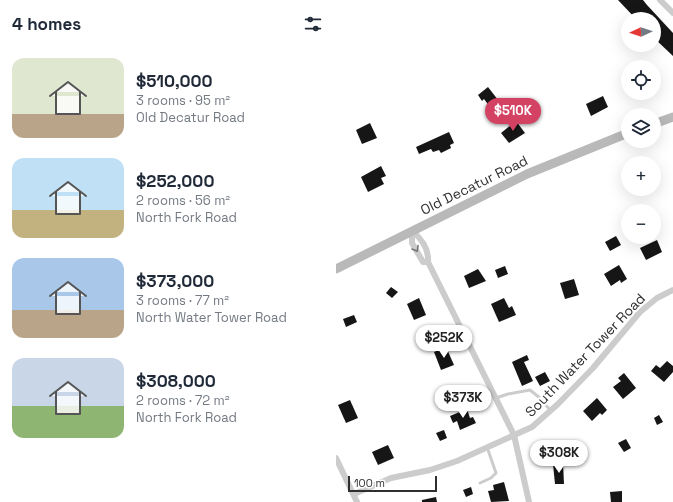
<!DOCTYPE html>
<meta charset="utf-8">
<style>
:root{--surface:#fff;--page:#f2f2f3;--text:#1f2937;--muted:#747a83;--accent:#d44263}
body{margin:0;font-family:"Space Grotesk",sans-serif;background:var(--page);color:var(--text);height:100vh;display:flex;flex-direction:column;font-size:15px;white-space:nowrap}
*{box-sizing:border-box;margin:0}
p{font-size:13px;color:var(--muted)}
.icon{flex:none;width:22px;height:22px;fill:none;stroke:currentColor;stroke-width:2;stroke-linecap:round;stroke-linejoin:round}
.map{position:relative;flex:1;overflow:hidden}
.drawer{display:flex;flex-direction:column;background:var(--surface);width:336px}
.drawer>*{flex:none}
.needle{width:26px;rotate:267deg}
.buttons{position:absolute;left:285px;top:12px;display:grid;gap:8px}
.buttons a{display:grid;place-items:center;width:40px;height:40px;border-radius:50%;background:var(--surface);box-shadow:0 4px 16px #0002;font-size:20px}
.scale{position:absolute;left:12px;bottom:10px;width:89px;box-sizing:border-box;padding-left:4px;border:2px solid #2f2f2f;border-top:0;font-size:11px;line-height:14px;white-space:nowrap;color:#2f2f2f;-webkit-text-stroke:3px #fff;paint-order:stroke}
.price{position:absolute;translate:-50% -34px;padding:0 9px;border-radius:14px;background:#fff;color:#222;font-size:13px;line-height:26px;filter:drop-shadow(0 1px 2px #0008)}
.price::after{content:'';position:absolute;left:50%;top:24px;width:12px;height:9px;margin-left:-6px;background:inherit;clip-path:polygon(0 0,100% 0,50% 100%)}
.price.current{background:var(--accent);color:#fff}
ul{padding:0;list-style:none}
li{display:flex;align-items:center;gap:12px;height:100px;padding:0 12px}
li span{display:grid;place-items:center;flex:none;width:112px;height:80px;border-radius:12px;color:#555}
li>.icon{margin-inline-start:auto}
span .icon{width:48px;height:48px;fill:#fffc;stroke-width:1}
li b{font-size:17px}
h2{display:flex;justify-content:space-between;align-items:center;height:48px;padding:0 12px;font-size:17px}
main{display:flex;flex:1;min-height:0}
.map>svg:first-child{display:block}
</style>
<main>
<section class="drawer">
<h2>4 homes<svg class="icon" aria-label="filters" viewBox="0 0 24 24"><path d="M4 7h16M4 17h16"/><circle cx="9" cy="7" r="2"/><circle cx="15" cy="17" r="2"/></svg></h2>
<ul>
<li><span style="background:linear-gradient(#dfe7d0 70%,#b9a48a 0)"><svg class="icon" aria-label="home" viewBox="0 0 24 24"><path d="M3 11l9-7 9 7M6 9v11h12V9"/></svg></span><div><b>$510,000</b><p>3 rooms · 95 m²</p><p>Old Decatur Road</p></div></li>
<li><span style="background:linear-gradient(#bfe0f5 65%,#c2b280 0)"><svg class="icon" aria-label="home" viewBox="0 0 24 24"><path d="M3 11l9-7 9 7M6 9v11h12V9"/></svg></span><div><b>$252,000</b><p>2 rooms · 56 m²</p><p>North Fork Road</p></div></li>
<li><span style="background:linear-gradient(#a9c7e8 65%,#b9a48a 0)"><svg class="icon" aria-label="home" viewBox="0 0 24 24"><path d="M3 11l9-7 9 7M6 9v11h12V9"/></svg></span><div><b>$373,000</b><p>3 rooms · 77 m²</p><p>North Water Tower Road</p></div></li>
<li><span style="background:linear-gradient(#c9d6e8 60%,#8fb573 0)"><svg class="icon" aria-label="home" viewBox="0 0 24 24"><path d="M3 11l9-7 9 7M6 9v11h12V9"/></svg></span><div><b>$308,000</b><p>2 rooms · 72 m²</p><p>North Fork Road</p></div></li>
</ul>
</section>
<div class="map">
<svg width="337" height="502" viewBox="0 0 337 502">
<rect width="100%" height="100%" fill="#fff"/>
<g fill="#161616">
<path d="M282 0H307L311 5 337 33V56L318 38V19H300Z"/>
<path d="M152 87 169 109 161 116 148 99 146 101 142 95Z"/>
<path d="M267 96 272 107 255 116 250 104Z"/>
<path d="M180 121 189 133 173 143 165 133Z"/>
<path d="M34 123 41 138 26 144 20 130Z"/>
<path d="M113 132 118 143 114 145 115 148 105 153 103 150 97 152 95 149 83 154 80 147Z"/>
<path d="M45 166 50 176 45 178 48 184 32 192 25 177Z"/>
<path d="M280 236 285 245 274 251 269 242Z"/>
<path d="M321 240 326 252 310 260 304 248Z"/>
<path d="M283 265 291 279 285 283 284 280 275 286 268 274Z"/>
<path d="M169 266 172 274 162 278 159 270Z"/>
<path d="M142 269 150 281 133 288 128 276Z"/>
<path d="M238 279 243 295 229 299 224 283Z"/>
<path d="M55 287 62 292 56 298 50 293Z"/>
<path d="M83 298 90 315 78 320 71 304Z"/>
<path d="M168 298 173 308 176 306 180 315 163 322 155 304Z"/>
<path d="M18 315 21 322 10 327 7 319Z"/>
<path d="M110 347 118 365 105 370 98 352Z"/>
<path d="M191 355 193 360 188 362 197 381 186 386 176 362Z"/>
<path d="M331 361 337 366V372L328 382 315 371 320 365 324 368Z"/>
<path d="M209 372 214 381 204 386 199 377Z"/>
<path d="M288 373 300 388 287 399 277 387 285 381 282 378Z"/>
<path d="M261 398 271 410 266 415 264 413 256 421 247 411Z"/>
<path d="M14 400 22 418 10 423 2 405Z"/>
<path d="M131 409 134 418 137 417 140 423 124 430 121 421 117 423 114 416Z"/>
<path d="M323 415 327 422 321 425 318 418Z"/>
<path d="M108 430 111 438 104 441 100 433Z"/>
<path d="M290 439 295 448 288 452 282 443Z"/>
<path d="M52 445 58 458 42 465 36 452Z"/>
<path d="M227 463 228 484H219L217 464Z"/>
<path d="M168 482 173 501 155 502 152 491 158 490 157 485Z"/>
<path d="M135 487 137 494 130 497 127 490Z"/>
<path d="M286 491V502H275L274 492Z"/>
<path d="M100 497 101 502H86V500Z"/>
</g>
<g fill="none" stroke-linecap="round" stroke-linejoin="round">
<g stroke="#ccc" stroke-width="3">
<path d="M160 398 172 394 194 390 204 398 214 410"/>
<path d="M144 483 155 478 160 473 151 447"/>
</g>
<g stroke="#ccc" stroke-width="6">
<path d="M324 0 337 13"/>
<path d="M76 231C86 239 93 249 92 262L178 435 193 502"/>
<path d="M76 231V243L87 262H92"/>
<path d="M0 458 21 502"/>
<path d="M18 494 55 478 94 470 121 461 196 427 222 404 257 368 304 312 321 298 337 290"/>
</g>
<g stroke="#b9b9b9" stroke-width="9">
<path d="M318 124 337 117"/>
<path d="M0 269 191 174 292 133"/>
</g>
</g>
<defs><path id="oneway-chevron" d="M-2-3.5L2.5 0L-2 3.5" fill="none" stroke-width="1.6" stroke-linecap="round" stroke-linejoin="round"/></defs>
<use stroke="#767676" href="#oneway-chevron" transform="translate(80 249) rotate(60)"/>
<g text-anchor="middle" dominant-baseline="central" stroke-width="4" stroke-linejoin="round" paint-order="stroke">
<g font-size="14" fill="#2f2f2f" stroke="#fff">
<text transform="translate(138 185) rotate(-26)">Old Decatur Road</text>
<text transform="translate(249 355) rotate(-46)">South Water Tower Road</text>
</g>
</g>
</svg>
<div class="buttons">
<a><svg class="needle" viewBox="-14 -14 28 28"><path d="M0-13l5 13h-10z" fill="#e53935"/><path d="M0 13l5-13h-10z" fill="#747a83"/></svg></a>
<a><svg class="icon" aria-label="locate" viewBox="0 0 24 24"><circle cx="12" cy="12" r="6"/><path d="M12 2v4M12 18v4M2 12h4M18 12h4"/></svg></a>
<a><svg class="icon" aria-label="layers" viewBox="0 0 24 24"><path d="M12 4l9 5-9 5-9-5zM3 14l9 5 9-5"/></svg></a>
<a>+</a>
<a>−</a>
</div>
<div class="scale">100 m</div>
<b class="price current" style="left:177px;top:132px">$510K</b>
<b class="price" style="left:108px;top:359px">$252K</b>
<b class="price" style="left:127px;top:419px">$373K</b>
<b class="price" style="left:223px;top:474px">$308K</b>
</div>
</main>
